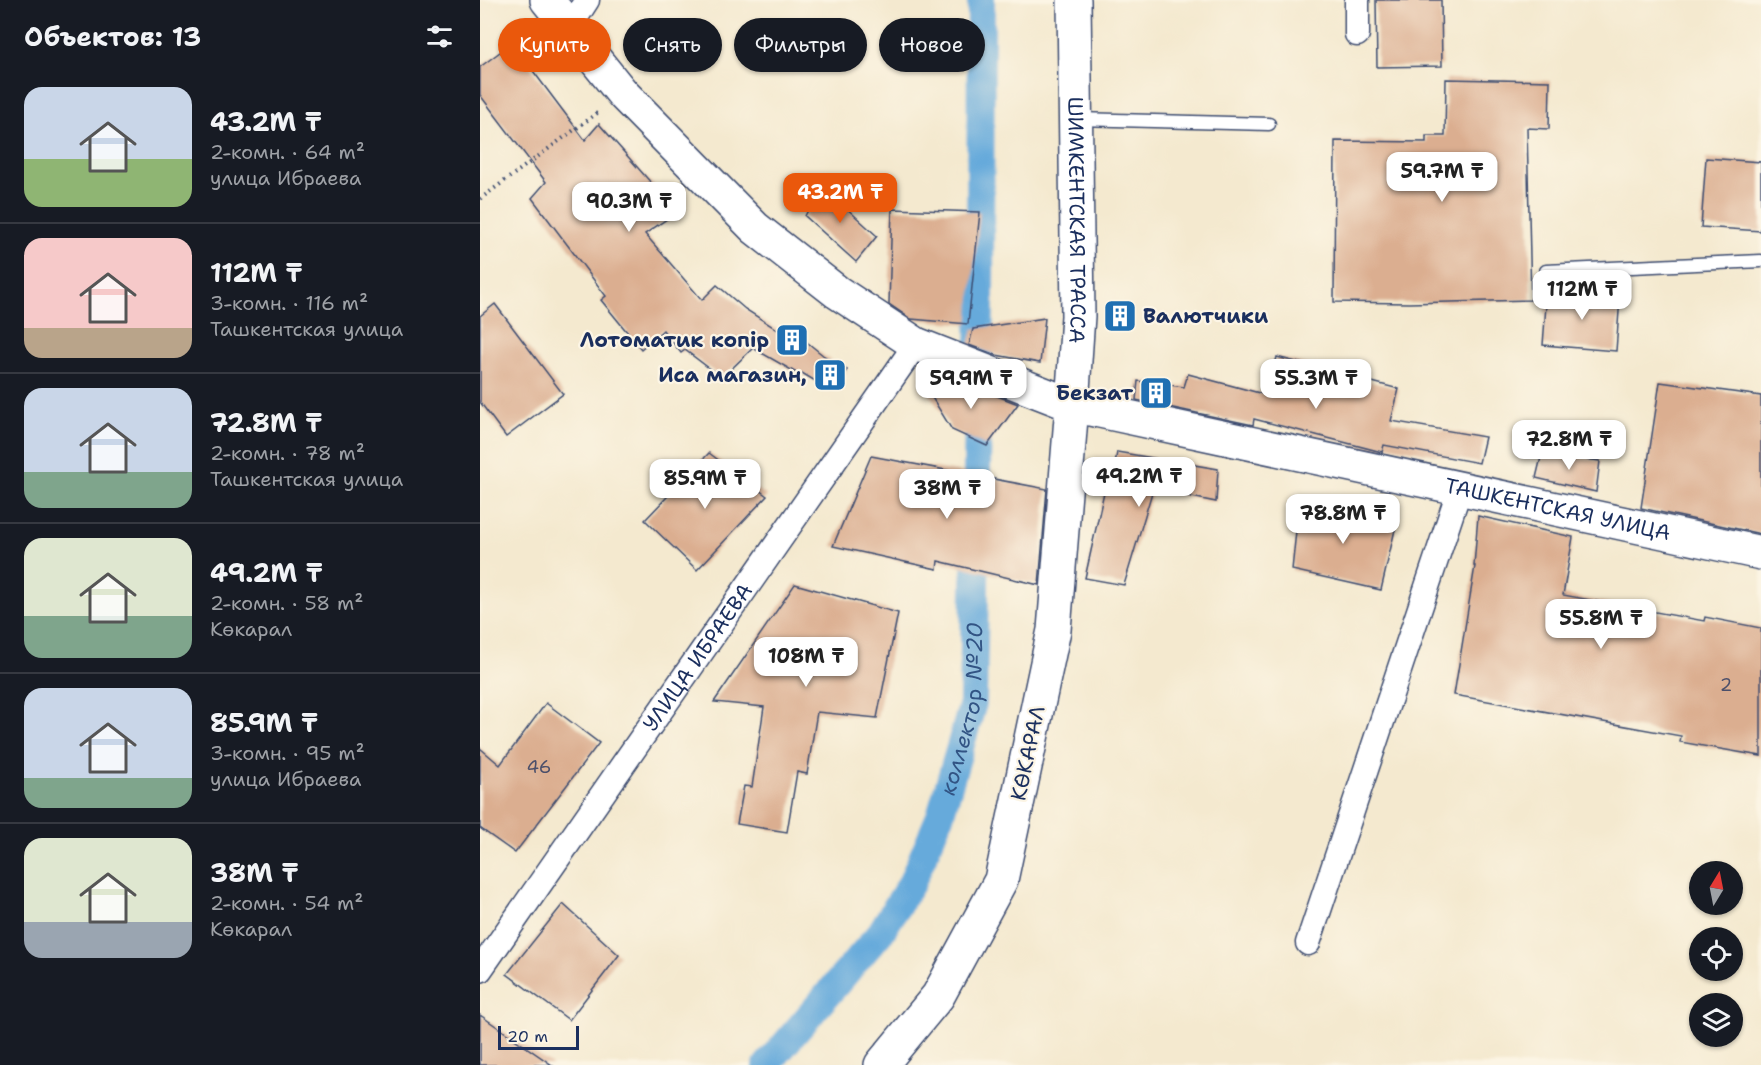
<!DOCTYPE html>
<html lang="ru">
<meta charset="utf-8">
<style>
:root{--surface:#171b24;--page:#20242c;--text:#f1f3f6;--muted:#9ea1a6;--line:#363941;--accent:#ea580c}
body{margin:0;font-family:"Shantell Sans",sans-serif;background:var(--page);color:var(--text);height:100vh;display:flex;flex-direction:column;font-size:22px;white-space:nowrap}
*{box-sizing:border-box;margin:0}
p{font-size:20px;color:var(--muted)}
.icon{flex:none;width:33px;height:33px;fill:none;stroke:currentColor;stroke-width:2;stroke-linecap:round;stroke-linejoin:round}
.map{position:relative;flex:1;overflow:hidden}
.side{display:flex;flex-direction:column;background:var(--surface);width:480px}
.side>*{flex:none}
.hud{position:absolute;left:18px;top:18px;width:570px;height:54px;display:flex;gap:12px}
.needle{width:39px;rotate:10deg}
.controls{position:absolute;left:1209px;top:861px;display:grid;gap:12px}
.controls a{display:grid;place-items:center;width:54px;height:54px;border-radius:50%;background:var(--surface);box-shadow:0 2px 4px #0004;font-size:30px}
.scale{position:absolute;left:18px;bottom:15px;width:81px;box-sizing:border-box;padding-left:6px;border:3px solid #1b2f5e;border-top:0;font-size:16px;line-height:21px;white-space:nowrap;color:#1b2f5e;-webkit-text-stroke:4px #fcf5e5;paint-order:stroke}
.price{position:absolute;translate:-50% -51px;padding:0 14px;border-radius:12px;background:#fff;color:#222;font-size:20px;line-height:39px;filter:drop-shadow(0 2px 3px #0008)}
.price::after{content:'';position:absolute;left:50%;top:36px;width:18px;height:14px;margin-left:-9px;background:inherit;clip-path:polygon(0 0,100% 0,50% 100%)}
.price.selected{background:var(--accent);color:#fff}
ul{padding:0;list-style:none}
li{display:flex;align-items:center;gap:18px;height:150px;padding:0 24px}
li+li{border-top:2px solid var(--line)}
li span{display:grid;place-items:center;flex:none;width:168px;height:120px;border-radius:18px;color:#555}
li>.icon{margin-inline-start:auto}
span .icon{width:72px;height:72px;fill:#fffc;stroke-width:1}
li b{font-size:26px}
h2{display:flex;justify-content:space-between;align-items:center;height:72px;padding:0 24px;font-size:26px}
.pill{padding:0 21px;border-radius:27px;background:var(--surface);box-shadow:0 2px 4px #0004;font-size:21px;line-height:54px}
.pill.selected{background:var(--accent);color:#fff}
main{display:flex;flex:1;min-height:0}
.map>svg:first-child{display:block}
</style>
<main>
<section class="side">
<h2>Объектов: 13<svg class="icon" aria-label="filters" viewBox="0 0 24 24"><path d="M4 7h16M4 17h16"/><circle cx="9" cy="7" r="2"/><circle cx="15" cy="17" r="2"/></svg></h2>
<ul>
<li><span style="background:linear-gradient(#c9d6e8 60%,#8fb573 0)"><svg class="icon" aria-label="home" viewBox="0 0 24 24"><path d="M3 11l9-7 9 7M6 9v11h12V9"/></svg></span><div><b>43.2M ₸</b><p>2-комн. · 64 m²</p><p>улица Ибраева</p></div></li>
<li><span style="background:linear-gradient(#f6c9c9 75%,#b9a48a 0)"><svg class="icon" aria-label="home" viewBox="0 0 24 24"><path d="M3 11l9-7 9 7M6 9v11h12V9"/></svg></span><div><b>112M ₸</b><p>3-комн. · 116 m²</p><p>Ташкентская улица</p></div></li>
<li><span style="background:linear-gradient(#c9d6e8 70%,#7fa58c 0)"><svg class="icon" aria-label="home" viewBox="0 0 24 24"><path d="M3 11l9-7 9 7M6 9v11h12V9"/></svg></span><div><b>72.8M ₸</b><p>2-комн. · 78 m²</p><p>Ташкентская улица</p></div></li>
<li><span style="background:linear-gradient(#dfe7d0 65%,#7fa58c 0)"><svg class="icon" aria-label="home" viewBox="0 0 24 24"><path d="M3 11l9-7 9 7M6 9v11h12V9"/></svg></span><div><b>49.2M ₸</b><p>2-комн. · 58 m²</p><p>Көкарал</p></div></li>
<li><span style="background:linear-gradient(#c9d6e8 75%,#7fa58c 0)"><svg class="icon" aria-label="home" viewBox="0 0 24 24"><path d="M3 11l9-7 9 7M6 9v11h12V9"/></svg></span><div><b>85.9M ₸</b><p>3-комн. · 95 m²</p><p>улица Ибраева</p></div></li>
<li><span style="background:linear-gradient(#dfe7d0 70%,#9aa5b1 0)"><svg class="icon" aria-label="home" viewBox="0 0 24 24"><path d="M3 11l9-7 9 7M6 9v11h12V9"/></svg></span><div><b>38M ₸</b><p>2-комн. · 54 m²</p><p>Көкарал</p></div></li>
</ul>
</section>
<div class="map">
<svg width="1281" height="1065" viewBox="0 0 1281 1065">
<rect width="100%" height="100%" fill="#fcf5e5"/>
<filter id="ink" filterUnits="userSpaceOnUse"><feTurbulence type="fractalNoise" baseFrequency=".0167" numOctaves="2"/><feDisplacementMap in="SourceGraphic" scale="12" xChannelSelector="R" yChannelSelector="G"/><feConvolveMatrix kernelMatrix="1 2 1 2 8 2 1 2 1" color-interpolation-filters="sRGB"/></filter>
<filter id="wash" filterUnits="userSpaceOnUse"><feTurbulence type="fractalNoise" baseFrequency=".008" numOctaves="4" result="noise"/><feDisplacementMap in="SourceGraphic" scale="24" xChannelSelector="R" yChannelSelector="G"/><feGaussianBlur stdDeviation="1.35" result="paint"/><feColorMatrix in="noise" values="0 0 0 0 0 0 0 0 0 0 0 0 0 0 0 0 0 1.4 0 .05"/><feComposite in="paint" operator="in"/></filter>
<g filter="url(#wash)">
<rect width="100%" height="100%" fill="#f4e9cf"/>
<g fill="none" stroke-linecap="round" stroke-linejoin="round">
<path stroke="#66aadb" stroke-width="28" id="s1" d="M287 1065 401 932 432 882 460 816 493 703 500 296 501 0"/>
</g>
<g id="blocks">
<g fill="#dbae90">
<path d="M896 0H961L962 66 897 67Z"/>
<path d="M32 43 105 140 119 124 197 212 165 234 222 300 237 285 265 309 304 334 308 327 344 356 367 370 352 391 322 373 320 375 273 348 242 378 205 350 201 353 183 330 161 349 121 300 126 296 52 198 66 182 0 95V67Z"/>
<path d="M966 79 1070 81 1069 129 1047 128 1051 300 929 303 854 302 855 141 946 142V136H965Z"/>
<path d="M1226 158 1281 162V231L1221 227Z"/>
<path d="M341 185 397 236 376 262 325 216Z"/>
<path d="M412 209 500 212 488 324 431 319 409 304Z"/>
<path d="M1067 292 1140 298 1136 351 1063 345Z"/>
<path d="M15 304 83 394 26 437 0 402V316Z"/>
<path d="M565 318 560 363 516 355 489 345 493 329Z"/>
<path d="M797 357 919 389 911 421 1005 437 999 463 904 445 902 452 774 419 773 425 656 400 658 381 704 387 708 374 787 395Z"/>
<path d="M440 378 512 394 538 404 507 446 472 430Z"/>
<path d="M1180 382 1281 396V534L1161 508Z"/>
<path d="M637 452 738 469 736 502 673 489 644 585 605 578 624 492 630 493Z"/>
<path d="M229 453 287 496 217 570 165 520Z"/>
<path d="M1062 453 1120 461 1116 492 1056 478Z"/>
<path d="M391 456 567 489 559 585 458 561 457 569 353 546Z"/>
<path d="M819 502 917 521 901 590 812 570Z"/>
<path d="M998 516 1093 537 1083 595 1224 621 1225 617 1281 628V756L1200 742 1201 736 974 695 995 566H994Z"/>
<path d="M315 584 418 613 397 718 337 712 327 774 317 772 307 832 257 824 264 786 272 787 284 707 234 702Z"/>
<path d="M66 703 119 743 35 853 0 828V748L20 765Z"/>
<path d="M83 904 139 955 89 1020 27 974Z"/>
<path d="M0 1015 72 1065H0Z"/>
</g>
</g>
</g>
<g filter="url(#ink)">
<use href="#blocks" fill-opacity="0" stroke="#3c4b6f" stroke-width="1.5"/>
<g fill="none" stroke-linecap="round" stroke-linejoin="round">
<defs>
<g id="service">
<path d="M597 119 789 124"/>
<path d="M1066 271 1281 261"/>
</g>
<g id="minor">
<path d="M89 28 107 0"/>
<path d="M877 34V0"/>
<path d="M828 943 980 488"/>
<path id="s2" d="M0 970 436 344"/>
</g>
<path id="secondary" d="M67 0 143 94 275 228 357 292 436 344 592 405 574 630 521 880 458 996 401 1065"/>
<g id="primary">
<path id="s3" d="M594 0 598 316 592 405 1281 553"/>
</g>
</defs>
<use href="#service" stroke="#3c4b6f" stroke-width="15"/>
<use href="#minor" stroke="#3c4b6f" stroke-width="27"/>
<use href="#secondary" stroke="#3c4b6f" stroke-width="36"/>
<use href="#primary" stroke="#3c4b6f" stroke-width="36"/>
<path stroke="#3c4b6f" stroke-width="4" stroke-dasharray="1.5 4.5" stroke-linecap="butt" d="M0 199 120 111"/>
<use href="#service" stroke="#fff" stroke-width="12"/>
<use href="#minor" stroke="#fff" stroke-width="24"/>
<use href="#secondary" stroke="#fff" stroke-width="33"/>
<use href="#primary" stroke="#fff" stroke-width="33"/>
</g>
</g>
<defs>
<symbol id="building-square" viewBox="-11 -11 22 22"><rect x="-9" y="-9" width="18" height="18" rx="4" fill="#1f6fb2" stroke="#fcf5e5"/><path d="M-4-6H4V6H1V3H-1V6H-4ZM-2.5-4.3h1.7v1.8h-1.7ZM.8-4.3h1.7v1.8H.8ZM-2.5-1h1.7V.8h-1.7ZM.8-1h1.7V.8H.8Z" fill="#fff"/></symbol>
</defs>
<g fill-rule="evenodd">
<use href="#building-square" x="621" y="297" width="38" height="38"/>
<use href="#building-square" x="293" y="321" width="38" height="38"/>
<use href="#building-square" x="331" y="356" width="38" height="38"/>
<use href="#building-square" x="657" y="374" width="38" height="38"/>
</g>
<g text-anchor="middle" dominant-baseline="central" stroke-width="4.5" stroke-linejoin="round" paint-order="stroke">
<g font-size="18" fill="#4b4f6a">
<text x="1246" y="685">2</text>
<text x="59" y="767">46</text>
</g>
<g font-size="21" fill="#1b2f5e" stroke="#fcf5e5">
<text stroke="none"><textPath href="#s3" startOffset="220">ШИМКЕНТСКАЯ ТРАССА</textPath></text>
<text stroke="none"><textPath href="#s3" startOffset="902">ТАШКЕНТСКАЯ УЛИЦА</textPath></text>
<text stroke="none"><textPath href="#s2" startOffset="381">УЛИЦА ИБРАЕВА</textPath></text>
<text transform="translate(548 753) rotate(-78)">КӨКАРАЛ</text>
</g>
<g font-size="21" font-weight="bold" fill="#1b2f5e" stroke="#fcf5e5" text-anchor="end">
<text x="663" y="316" text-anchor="start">Валютчики</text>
<text x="289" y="340">Лотоматик копір</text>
<text x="327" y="375">Иса магазин,</text>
<text x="653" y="393">Бекзат</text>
</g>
<g font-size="22" font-style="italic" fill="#325484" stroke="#fcf5e5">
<text stroke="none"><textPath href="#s1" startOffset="416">коллектор №20</textPath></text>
</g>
</g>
</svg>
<div class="controls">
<a><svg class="needle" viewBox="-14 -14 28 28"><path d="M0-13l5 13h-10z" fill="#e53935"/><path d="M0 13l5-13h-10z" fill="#9ea1a6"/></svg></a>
<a><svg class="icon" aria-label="locate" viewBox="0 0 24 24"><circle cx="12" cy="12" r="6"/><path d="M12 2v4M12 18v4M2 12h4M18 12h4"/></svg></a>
<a><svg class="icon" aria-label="layers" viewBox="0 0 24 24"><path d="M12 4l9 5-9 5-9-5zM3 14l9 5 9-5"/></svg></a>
</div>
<div class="scale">20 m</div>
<b class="price" style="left:962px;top:203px">59.7M ₸</b>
<b class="price selected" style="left:360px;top:224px">43.2M ₸</b>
<b class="price" style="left:149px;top:233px">90.3M ₸</b>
<b class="price" style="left:1102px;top:321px">112M ₸</b>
<b class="price" style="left:491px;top:410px">59.9M ₸</b>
<b class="price" style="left:836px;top:410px">55.3M ₸</b>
<b class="price" style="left:1089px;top:471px">72.8M ₸</b>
<b class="price" style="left:659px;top:508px">49.2M ₸</b>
<b class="price" style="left:225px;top:510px">85.9M ₸</b>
<b class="price" style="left:467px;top:520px">38M ₸</b>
<b class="price" style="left:863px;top:545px">78.8M ₸</b>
<b class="price" style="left:1121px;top:650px">55.8M ₸</b>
<b class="price" style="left:326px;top:688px">108M ₸</b>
<div class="hud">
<a class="pill selected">Купить</a>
<a class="pill">Снять</a>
<a class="pill">Фильтры</a>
<a class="pill">Новое</a>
</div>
</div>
</main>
